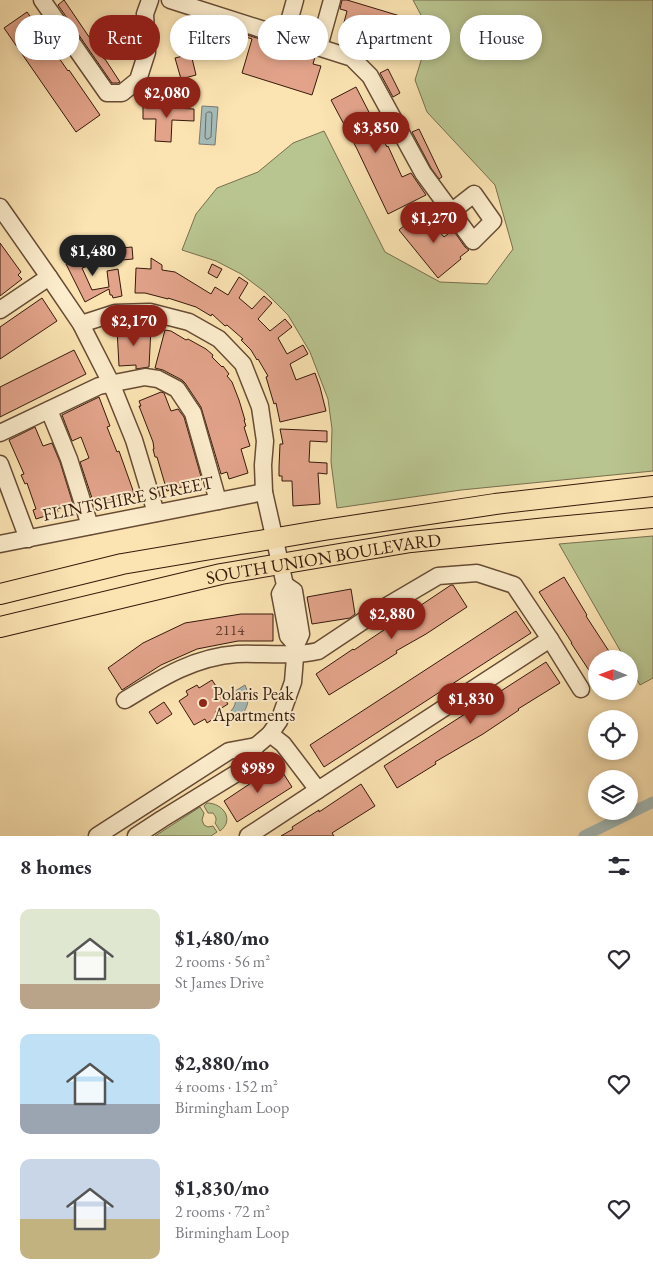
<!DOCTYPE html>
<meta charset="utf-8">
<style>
:root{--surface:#fff;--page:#f2f2f3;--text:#2b2b33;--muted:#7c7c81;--accent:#8f2418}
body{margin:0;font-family:"EB Garamond",serif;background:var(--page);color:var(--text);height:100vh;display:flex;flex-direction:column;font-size:19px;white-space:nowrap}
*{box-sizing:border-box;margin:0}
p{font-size:16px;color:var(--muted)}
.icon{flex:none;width:28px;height:28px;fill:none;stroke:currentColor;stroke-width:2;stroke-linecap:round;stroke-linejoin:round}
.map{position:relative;height:836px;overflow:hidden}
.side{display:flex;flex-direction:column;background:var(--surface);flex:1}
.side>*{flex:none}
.hud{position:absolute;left:15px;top:15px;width:624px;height:45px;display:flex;gap:10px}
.needle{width:32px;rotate:271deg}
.controls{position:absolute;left:588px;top:650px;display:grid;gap:10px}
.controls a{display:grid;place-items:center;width:50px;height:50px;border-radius:50%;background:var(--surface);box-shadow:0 2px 8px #0003;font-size:25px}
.price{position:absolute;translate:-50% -42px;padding:0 11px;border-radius:18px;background:var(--accent);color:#fff;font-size:16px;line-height:32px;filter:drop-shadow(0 1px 2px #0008)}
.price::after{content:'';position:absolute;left:50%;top:30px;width:15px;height:11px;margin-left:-8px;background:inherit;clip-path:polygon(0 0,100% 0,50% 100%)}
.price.active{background:#222;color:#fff}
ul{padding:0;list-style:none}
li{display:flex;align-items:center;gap:15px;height:125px;padding:0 20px}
li span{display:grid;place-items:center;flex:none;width:140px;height:100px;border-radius:10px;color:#555}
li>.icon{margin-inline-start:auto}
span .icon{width:60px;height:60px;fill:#fffc;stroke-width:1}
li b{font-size:21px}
h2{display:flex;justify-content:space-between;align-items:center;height:60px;padding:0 20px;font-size:21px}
.pill{padding:0 18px;border-radius:22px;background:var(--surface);box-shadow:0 2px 8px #0003;font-size:18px;line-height:45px}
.pill.active{background:var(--accent);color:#fff}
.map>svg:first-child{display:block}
</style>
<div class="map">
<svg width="653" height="836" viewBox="0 0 653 836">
<rect width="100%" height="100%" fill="#fbe3b2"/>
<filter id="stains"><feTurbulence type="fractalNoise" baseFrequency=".004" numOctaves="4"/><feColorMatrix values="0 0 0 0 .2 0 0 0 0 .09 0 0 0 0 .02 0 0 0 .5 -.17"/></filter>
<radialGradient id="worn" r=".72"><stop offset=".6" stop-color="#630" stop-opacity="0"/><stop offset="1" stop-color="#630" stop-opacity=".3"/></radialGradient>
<g fill="#b9c590" stroke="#786f4e">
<path d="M413 0H653V471L461 490 337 508 331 462 332 429 328 399 310 352 288 315 265 292 241 274 216 261 182 250 196 214 217 188 258 172 293 143 324 131 385 252 440 282 487 284 513 249 495 185 427 112 415 80 430 32Z"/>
<path d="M653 536V678L640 685 629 666V659H625L559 544Z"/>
<path d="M207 803C223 803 235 820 220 831L215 823C217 819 216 817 213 813H208L204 806Z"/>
<path d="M200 807 204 813 202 820 204 825 208 827 213 826 217 832 211 836H155Z"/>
</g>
<g fill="#a5bbb8" stroke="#797a73">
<path d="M202 106 218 107 215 145 199 144Z"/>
<path d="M245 685C251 699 248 709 238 719L231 711C236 705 237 700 232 693Z"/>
</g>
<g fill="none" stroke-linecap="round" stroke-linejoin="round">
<path stroke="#6e6a62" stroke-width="1" d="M208 112H211L212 114 211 137 208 139H206L205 137 206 114Z"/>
<path stroke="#a5bbb8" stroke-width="11" d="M584 836 653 802"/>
</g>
<g fill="#e2a38a" stroke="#36190b">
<path d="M64 0 104 59H105L120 82 118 83H112L58 5Z"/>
<path d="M342 0H347L410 19 401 48 342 30 347 11 340 9Z"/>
<path d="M27 12 68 71 69 70 100 115 76 132 4 28Z"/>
<path d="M247 35 273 43 270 51 287 56 290 49 315 57 313 64 321 66 312 95 242 73 252 39 246 37Z"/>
<path d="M191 54 196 75 181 79 175 58Z"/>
<path d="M388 69 400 93 393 97 380 73Z"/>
<path d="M176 81 170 99 162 88 165 82Z"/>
<path d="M356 87 387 147 388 146 402 177 411 173 426 195 388 214 357 149 331 100Z"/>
<path d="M157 103 174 104V108L194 109V121L172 120 171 142 155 141 156 119H143V107H157Z"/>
<path d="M419 129 442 177 439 179 431 168 412 132Z"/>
<path d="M422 211 444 237 453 230 465 247 469 250 460 257 461 259 438 278 399 230Z"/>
<path d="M0 243 21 272 18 275 22 279 0 296Z"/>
<path d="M132 247 133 259 122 260 121 248Z"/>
<path d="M100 252 103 262 82 268 92 290 109 287 107 271 118 269 122 296 113 298 112 295H110L109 289 85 302 66 264 78 258Z"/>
<path d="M151 258 162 265V270L175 272 211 294 215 287 228 295 239 277 248 283 239 298 252 309 264 296 272 303 258 319 270 331 285 319 292 327 278 338 287 354 303 345 308 354 290 364 296 380 315 373 320 387 326 411 280 422 276 403 274 404 266 377 268 376 258 359 257 360 251 350 241 340 243 339 227 325 225 326 212 314 211 316 196 307 168 298V299L145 293H135L136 268 151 269Z"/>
<path d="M212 264 222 269 217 278 208 273Z"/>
<path d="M42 298 57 321 0 359V327Z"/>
<path d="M144 326V328H151L149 367 136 369V365L119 366 117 329Z"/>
<path d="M165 330 171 331 186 340 188 339 206 349 213 355 212 357 222 367 223 366 229 374 227 376 232 382 239 400 245 420H244L246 426 244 427 250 446 241 449 248 473 229 479 227 472 221 474 201 407 185 383 182 380 163 370 155 368Z"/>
<path d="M74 350 86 374 0 417V387Z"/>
<path d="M161 392 164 393 171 411 178 409 184 417 202 480 188 483 189 485 167 491 157 457H155L153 449H154L153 442 139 406H141L139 401Z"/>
<path d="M99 397 110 426 107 427 117 452 119 451 135 496 125 499 124 496 108 501V500L94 504 80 462 89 458 81 437 72 441 62 415Z"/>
<path d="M35 427 43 446 52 443 60 462 73 504 57 509 58 512 36 519 33 510 36 509 27 483 25 484 21 475 24 474 9 440Z"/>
<path d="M280 429 327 431V442L310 441 309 462 327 463V474L318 473 320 504 293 506 292 481H282V476H279V467L280 444H283Z"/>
<path d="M564 577 587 615 586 616 614 659H596V681L571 643H572L539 592Z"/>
<path d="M451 585H453L467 607 426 634 396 651 397 653 386 660 329 695 316 674 353 649 354 650Z"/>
<path d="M351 589 355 614 350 618 312 624 307 597Z"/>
<path d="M516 611 531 633 324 767 310 745Z"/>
<path d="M241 614H273V641H238L197 649 161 665 122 690 108 668 143 643 185 623Z"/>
<path d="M546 662 560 683 518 709 519 710 483 734 435 762 436 764 397 788 384 766Z"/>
<path d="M212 680 228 704 215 712 218 716 207 723 205 719 194 725 179 701 188 695 186 691 197 685 199 688Z"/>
<path d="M164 702 172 714 157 724 149 712Z"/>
<path d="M278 765 292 787 237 822 224 801Z"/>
<path d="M361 784 375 806 332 833 334 836H281L293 829 292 827 319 810V812Z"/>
</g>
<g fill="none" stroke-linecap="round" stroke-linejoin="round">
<defs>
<g id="minor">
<path d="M42 0 107 93H122L138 80 147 52 145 14 150 0"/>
<path d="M170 0 352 58 370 76 423 173 473 241 493 221 474 194 451 212"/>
<path d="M285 36 295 0"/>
<path d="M319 47 332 0"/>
<path d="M0 207 49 277 81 324 87 336 111 383 134 440 156 513"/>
<path d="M0 310 49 277"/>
<path d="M81 324 115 313 150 312 189 322 219 339 243 364 260 407 265 441 263 465 264 492 285 585 280 594 288 636 296 645"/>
<path d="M49 410 69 459 90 526"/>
<path d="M0 433 99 386 145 377 158 379 177 389 193 413 218 501"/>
<path d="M0 464 28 539"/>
<path d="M0 544 264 492"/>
<path d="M550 639 581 689"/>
<path d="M125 700C161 678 194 657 237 654 264 653 292 657 318 651L375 613 438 576 477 573 514 585 550 639 318 790 283 744 270 734"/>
<path d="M97 836 229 751 256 746"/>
<path d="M136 836 162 819 245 768 256 746 270 734 279 721 293 682 296 645 301 634 294 591 285 585"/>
<path d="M248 836 318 790"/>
</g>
<g id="major">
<path d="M0 594 122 564 324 530 495 504 653 486"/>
<path id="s1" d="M0 627 221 574 411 542 547 528 653 518"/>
</g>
</defs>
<use href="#minor" stroke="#674c35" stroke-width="19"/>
<use href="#major" stroke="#36190b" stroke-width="22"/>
<use href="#minor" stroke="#fcedcd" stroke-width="16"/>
<use href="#major" stroke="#fbe3b2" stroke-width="20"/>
</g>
<circle fill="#8f2418" stroke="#fcedcd" stroke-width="2" cx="203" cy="703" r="5"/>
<g text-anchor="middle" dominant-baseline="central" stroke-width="4" stroke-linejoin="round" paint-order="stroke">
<g font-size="15" fill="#613c2b">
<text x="230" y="629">2114</text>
</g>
<g font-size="18" fill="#36190b" stroke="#fcedcd">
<text transform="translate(128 498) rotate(-11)">FLINTSHIRE STREET</text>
<text stroke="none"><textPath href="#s1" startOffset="331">SOUTH UNION BOULEVARD</textPath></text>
</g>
<g font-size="18" fill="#36190b" stroke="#fcedcd" text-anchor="start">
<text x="213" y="693">Polaris Peak<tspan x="213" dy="21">Apartments</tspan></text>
</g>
</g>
<rect width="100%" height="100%" filter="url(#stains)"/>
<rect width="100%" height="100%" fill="url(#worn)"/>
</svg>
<div class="controls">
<a><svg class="needle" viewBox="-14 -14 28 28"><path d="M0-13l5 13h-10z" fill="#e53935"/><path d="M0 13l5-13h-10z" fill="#7c7c81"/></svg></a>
<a><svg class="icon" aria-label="locate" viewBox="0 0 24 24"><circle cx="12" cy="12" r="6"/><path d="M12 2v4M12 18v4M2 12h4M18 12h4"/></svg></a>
<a><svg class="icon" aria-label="layers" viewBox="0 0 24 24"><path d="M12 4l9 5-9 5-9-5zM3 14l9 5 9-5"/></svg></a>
</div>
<b class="price" style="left:167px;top:119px">$2,080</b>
<b class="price" style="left:376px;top:154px">$3,850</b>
<b class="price" style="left:434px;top:244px">$1,270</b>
<b class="price active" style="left:93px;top:277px">$1,480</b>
<b class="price" style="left:134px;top:347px">$2,170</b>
<b class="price" style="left:392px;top:640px">$2,880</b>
<b class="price" style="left:471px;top:725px">$1,830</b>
<b class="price" style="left:258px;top:794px">$989</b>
<div class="hud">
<a class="pill">Buy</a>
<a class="pill active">Rent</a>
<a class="pill">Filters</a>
<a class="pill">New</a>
<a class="pill">Apartment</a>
<a class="pill">House</a>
</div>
</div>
<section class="side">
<h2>8 homes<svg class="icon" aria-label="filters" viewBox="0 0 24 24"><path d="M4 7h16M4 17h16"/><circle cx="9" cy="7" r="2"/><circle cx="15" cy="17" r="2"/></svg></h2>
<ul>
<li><span style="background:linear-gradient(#dfe7d0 75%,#b9a48a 0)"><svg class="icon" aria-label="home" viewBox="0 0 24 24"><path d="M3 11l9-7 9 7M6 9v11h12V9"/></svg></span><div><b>$1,480/mo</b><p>2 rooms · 56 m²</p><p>St James Drive</p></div><svg class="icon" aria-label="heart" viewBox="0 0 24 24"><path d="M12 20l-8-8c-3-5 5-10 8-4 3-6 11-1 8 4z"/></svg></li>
<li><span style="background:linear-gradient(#bfe0f5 70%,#9aa5b1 0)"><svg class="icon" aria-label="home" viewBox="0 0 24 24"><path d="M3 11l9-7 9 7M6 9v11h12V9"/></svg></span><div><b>$2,880/mo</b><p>4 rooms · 152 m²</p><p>Birmingham Loop</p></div><svg class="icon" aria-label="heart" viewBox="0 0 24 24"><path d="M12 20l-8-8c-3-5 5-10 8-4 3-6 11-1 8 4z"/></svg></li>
<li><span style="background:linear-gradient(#c9d6e8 60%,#c2b280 0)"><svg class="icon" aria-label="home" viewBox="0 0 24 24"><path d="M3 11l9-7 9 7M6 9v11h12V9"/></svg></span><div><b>$1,830/mo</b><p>2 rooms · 72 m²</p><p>Birmingham Loop</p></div><svg class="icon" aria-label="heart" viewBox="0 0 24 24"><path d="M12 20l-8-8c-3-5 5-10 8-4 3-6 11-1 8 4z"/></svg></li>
</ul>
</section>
